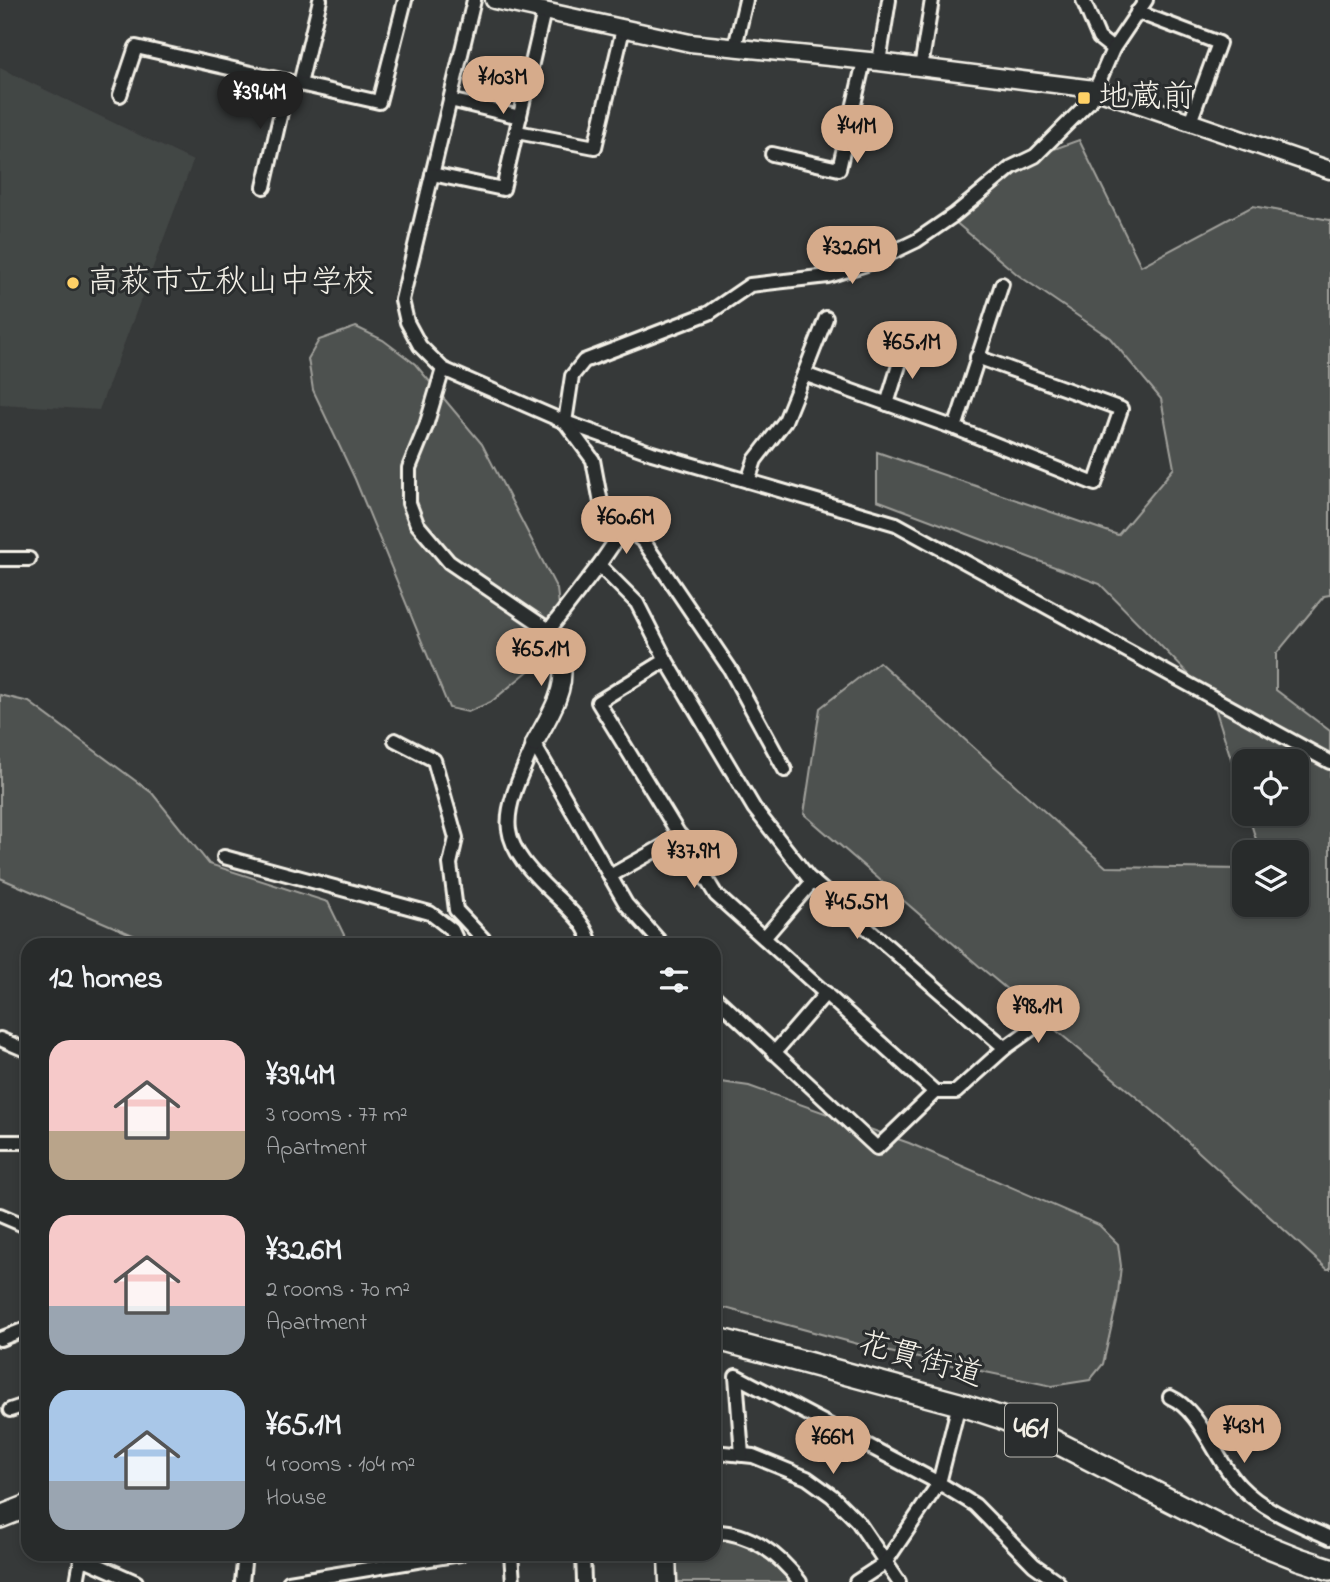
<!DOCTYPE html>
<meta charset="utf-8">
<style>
:root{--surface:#282b2b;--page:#343737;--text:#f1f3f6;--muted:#a5a7a9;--line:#444747;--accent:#d6ab8b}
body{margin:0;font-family:"Indie Flower","Klee One",sans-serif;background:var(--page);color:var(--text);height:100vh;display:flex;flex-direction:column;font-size:26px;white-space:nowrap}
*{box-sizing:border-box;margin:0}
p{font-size:23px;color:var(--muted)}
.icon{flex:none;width:38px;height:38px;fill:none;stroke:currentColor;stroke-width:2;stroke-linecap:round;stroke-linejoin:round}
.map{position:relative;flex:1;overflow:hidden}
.panel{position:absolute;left:21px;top:938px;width:700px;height:623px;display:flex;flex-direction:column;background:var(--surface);border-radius:21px;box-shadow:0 4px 10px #0003,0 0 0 2px var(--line)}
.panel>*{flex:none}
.tools{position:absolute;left:1232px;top:749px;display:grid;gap:14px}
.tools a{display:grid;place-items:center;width:77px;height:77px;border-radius:14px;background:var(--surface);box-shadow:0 4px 10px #0003,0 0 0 2px var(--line);font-size:35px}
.price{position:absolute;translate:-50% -60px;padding:0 16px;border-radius:24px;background:var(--accent);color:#111;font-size:23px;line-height:46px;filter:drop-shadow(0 2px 4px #0008)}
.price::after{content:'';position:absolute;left:50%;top:42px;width:21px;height:16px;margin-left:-10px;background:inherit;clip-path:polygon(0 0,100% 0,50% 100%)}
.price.selected{background:#222;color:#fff}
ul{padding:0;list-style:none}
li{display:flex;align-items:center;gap:21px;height:175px;padding:0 28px}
li span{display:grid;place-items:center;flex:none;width:196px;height:140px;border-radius:21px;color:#555}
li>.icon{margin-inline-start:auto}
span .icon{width:84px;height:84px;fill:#fffc;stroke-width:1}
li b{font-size:30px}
h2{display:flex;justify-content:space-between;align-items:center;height:84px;padding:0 28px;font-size:30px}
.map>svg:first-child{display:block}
</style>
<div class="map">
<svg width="1330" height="1582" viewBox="0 0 1330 1582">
<rect width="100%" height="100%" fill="#363939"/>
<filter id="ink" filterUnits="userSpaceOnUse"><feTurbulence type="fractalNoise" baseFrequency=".0143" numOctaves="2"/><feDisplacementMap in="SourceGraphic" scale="14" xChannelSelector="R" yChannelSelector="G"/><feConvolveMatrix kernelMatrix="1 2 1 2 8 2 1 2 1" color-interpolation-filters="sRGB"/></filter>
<g filter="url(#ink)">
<path fill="#434645" d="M0 68 193 161 99 410 0 404Z"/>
<g fill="#4e514f" stroke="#a1a19c" stroke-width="2">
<path d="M1079 140 1141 266 1253 206 1330 220V595L1324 596 1276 654V690L1330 731V1269H1327L1165 1121 979 966 804 814 820 708 879 662 1106 867 1244 869V905H1297V852H1260L1248 814H1297V761H1244V800L1212 698 1100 584 877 500V452L1118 535 1174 468 1161 399 1110 338 1018 275 954 221 1021 161Z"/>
<path d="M356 327 383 340 415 364 482 444 557 589 561 622 559 635 532 668 491 702 468 712 449 708 355 479 313 390 308 359 319 340Z"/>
<path d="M0 695 29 702 152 793 209 864 328 902 349 945H156L0 878Z"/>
<path d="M714 1081 749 1086 909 1143 1099 1225 1118 1244 1121 1266 1117 1302 1103 1364 1090 1380 1052 1386 880 1350 714 1305Z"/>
<path d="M714 1533 752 1541 800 1582H668L667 1554H714Z"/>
</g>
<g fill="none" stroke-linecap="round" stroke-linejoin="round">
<defs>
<g id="street">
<path d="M474 0 402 300 407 322 420 346 443 369 565 422 652 453 896 524 1330 762"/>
<path d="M1083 0 1099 38 1113 49"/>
<path d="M1137 12 1219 43 1190 122"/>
<path d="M735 47 746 0"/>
<path d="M879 62 889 0"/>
<path d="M921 68 932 0"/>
<path d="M300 84 320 0"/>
<path d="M120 95 136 47 379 102 405 0"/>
<path d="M450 100 520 117"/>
<path d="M517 132 595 147 623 29"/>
<path d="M772 154 839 169 864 61"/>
<path d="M432 174 503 189 544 11"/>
<path d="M264 187 288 81"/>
<path d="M443 369 426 426 409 468V503L417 524 449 562 549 630 599 565 637 603 666 660 754 808 808 877 1005 1048 956 1092H935L877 1148 714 996"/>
<path d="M804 374 826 318"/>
<path d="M887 404 904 349"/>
<path d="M955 428 1002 284"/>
<path d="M748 481 755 460 785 421 804 374 955 428 1095 484 1121 409 977 357"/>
<path d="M0 559H29"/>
<path d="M599 565 625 527"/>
<path d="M666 660 598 702 716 895 935 1092"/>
<path d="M395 740 434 760 456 838 450 864 456 910 489 945"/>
<path d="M534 744 626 904 663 945"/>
<path d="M534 744C499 824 493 838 561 901 574 914 587 926 591 945"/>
<path d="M785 770 730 669 644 542 602 508 593 460 565 422 572 376 584 361 709 313 750 285 828 276 870 263 916 241 954 215 1012 167 1035 156 1091 100 1113 49 1146 0"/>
<path d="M224 857 430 913 452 930 459 945"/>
<path d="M610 876 681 836"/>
<path d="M764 938 813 881"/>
<path d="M0 1039 28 1051"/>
<path d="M1005 1048 1051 1015"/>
<path d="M774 1053 826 993"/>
<path d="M0 1142H28"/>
<path d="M0 1215 28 1227"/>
<path d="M0 1339 28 1328"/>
<path d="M1170 1397C1202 1411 1215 1461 1240 1486 1264 1511 1299 1524 1330 1538"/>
<path d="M959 1404 939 1483 975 1505 1034 1565 1058 1582"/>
<path d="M10 1410 28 1404"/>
<path d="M714 1452 753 1456 807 1478 832 1496 858 1522 899 1582"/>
<path d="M742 1455 736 1376 939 1483 885 1563 856 1582"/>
<path d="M714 1532C749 1531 780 1555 800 1582"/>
<path d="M511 1554 513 1582"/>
<path d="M583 1554 584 1582"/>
<path d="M82 1558 136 1582"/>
<path d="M77 1582 82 1554"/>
<path d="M242 1582 245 1554"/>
<path d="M289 1582 460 1554"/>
</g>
<g id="secondary">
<path d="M494 0 690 43 879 62 1094 89 1330 170"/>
<path d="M534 744C546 721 566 693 562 666 561 654 554 642 549 630"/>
<path d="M667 1554 668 1582"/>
</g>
<g id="highway">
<path d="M714 1338 959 1404 1002 1418 1048 1438 1234 1533 1299 1559 1330 1569"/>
<path d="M0 1517 28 1506"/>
</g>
</defs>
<use href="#street" stroke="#f4f1e8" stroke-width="18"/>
<use href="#secondary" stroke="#f4f1e8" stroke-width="21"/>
<use href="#highway" stroke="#f4f1e8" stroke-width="26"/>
<use href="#street" stroke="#2a2d2e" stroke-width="12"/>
<use href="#secondary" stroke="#2a2d2e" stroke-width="16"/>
<use href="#highway" stroke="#2a2d2e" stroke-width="21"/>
</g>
</g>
<g fill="#ffd166" stroke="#2a2d2e" stroke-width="2.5">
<rect x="1077" y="91" width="14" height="14" rx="3.5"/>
<circle cx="73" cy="283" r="7"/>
</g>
<g text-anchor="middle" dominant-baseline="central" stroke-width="6" stroke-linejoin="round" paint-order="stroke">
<rect fill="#2a2d2e" stroke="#b7b6b0" stroke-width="2" x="1005" y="1403.5" width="52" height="53" rx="5"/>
<g font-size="30" font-weight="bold" fill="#f4f1e8">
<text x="1031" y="1430">461</text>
</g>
<g font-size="32" fill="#f4f1e8" stroke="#2a2d2e" text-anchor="start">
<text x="1098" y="98">地蔵前</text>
<text x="87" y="283">高萩市立秋山中学校</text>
</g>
<g font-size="32" fill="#f4f1e8" stroke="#2a2d2e">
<text transform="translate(920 1361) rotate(16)">花貫街道</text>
</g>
</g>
</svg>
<div class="tools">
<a><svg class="icon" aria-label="locate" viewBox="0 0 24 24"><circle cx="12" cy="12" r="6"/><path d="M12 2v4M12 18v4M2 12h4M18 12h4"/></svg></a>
<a><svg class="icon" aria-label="layers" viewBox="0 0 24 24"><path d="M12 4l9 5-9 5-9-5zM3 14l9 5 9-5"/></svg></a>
</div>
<b class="price" style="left:503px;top:116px">¥103M</b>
<b class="price selected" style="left:260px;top:131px">¥39.4M</b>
<b class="price" style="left:857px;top:165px">¥41M</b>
<b class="price" style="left:852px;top:286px">¥32.6M</b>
<b class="price" style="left:912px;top:381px">¥65.1M</b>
<b class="price" style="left:626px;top:556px">¥60.6M</b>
<b class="price" style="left:541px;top:688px">¥65.1M</b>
<b class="price" style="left:694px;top:890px">¥37.9M</b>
<b class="price" style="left:857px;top:941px">¥45.5M</b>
<b class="price" style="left:1038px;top:1045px">¥98.1M</b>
<b class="price" style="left:1244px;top:1465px">¥43M</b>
<b class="price" style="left:833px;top:1476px">¥66M</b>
<section class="panel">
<h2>12 homes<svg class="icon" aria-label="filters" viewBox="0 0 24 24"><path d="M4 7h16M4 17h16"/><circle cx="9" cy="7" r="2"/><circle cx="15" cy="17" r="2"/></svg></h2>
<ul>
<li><span style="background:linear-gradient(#f6c9c9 65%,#b9a48a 0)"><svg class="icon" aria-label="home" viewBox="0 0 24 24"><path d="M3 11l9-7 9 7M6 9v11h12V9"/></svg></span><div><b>¥39.4M</b><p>3 rooms · 77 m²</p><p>Apartment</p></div></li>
<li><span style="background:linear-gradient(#f6c9c9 65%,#9aa5b1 0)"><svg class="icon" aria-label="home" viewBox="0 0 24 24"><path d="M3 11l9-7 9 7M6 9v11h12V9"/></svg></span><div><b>¥32.6M</b><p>2 rooms · 70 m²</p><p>Apartment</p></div></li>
<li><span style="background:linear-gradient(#a9c7e8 65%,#9aa5b1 0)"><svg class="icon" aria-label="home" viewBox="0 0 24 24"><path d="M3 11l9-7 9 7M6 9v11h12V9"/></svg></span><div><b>¥65.1M</b><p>4 rooms · 104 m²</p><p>House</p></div></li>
</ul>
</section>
</div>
